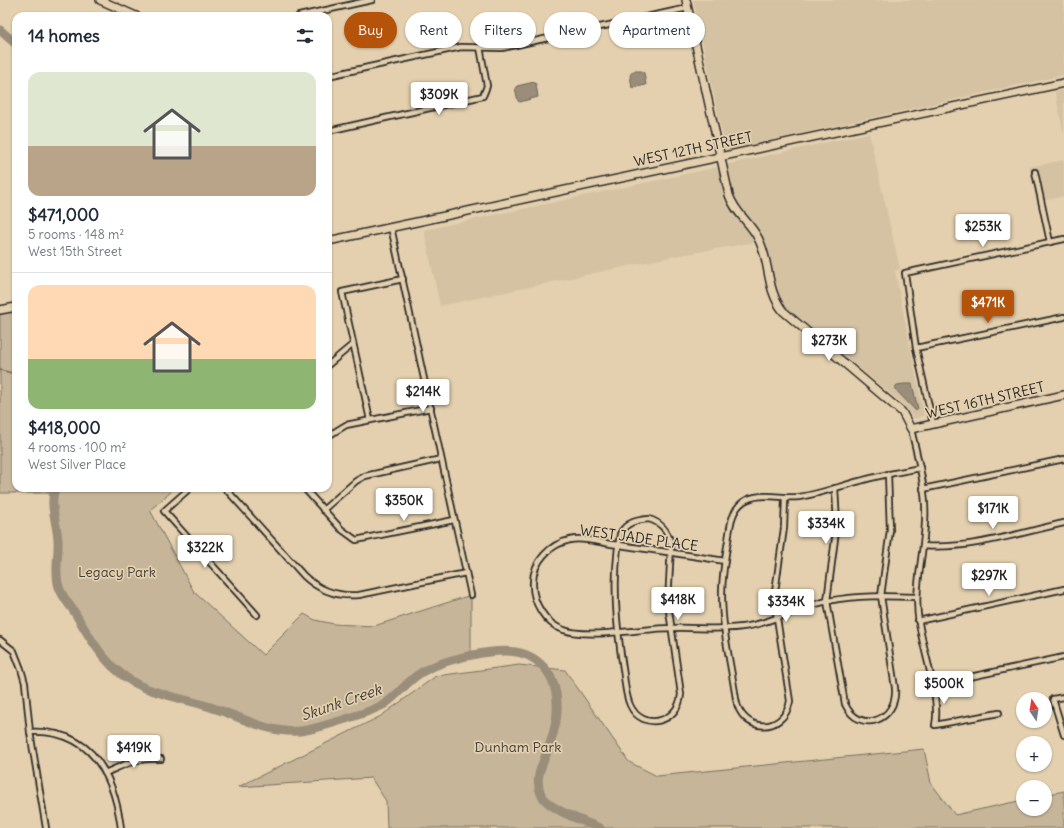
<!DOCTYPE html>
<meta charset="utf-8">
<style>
:root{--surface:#fff;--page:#f6f6f7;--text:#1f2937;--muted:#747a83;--line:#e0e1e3;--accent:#b45309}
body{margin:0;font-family:Delius,sans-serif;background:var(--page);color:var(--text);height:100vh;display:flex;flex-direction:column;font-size:15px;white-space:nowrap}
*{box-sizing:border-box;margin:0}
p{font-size:13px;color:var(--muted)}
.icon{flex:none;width:22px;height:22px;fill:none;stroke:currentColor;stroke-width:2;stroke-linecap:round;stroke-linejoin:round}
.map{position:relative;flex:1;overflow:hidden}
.sheet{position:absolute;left:12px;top:12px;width:320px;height:480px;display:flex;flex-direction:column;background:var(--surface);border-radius:12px;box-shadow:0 1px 3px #0004}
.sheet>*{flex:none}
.banner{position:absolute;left:344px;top:12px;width:380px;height:36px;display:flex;gap:8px}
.needle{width:26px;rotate:348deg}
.buttons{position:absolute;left:1016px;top:692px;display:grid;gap:8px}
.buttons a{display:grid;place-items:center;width:36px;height:36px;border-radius:50%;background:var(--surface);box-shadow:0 1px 3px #0004;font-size:20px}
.price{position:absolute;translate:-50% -34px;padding:0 9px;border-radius:4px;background:#fff;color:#222;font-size:13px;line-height:26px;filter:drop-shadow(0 1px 2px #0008)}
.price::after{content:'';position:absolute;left:50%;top:24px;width:12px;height:9px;margin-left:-6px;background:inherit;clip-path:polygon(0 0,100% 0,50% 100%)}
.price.current{background:var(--accent);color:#fff}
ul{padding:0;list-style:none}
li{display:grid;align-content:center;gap:8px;height:212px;padding:0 16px}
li+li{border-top:1px solid var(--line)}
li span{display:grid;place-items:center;height:124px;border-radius:12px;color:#555}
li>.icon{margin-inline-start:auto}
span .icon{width:72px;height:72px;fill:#fffc;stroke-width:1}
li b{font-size:17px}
h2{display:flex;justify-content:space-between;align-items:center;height:48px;padding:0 16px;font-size:17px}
.tag{padding:0 14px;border-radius:18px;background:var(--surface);box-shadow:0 1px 3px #0004;font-size:14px;line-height:36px}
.tag.current{background:var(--accent);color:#fff}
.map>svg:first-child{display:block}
</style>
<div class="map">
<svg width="1064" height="828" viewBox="0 0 1064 828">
<rect width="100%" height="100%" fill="#e4d0ae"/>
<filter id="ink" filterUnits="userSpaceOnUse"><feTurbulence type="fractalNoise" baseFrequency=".025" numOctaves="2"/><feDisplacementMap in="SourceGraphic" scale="8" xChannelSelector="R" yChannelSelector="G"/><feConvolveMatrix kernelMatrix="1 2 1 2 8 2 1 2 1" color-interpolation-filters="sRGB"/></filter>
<g filter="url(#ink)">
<g fill="#d4c2a3">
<path d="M693 0H1064V75L726 150Z"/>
<path d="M1064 90V135L1055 92Z"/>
<path d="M869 133 900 269 895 271 924 415 914 419 903 404 782 304 777 295 765 241 732 201 725 165Z"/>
<path d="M1064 160V196L1037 202 1029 167Z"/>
<path d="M719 167 728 206 756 242 675 256 440 306 424 230Z"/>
</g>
<g fill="#c6b599" stroke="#787062">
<path d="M16 307V488H169L171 492 150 510 194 592 263 655 304 614 315 620 334 624 374 626 471 595V656L439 664 419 674 395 697 380 706 301 731 282 732 201 704 169 697 140 686 123 676 102 656 85 633 59 588 57 562 58 540 53 493H0V310Z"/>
<path d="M519 665 565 670 629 762 657 776 924 749 931 783 955 815 1023 800V809H1045V795L1064 791V828H387L386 801 371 778 238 787 381 716 436 676Z"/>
</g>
<g fill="#9a8e7a" stroke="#6e665a">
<path d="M633 71H642L644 73 646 85 632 88 630 75Z"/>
<path d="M534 82 536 84 538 97 520 102 518 101 515 88 517 86Z"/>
<path d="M904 384H912L918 409 916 411 894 388 897 385Z"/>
</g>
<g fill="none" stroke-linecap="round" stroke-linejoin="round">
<path stroke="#6e665a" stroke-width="1.5" d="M0 370 16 374"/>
<g stroke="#9a8e7a" stroke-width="9">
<path d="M0 30 16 44"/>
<path d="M55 488C49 505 57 523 58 540 59 555 54 572 59 587 62 597 70 605 75 613 92 642 109 672 141 686 165 697 191 700 216 709 243 718 271 734 300 731 317 729 367 713 383 705 397 697 405 683 419 674 440 660 500 645 524 654 536 658 547 668 552 680 562 704 556 729 547 752 542 766 534 778 541 794 548 810 584 821 600 828"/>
</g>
<defs>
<g id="street">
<path d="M299 16 372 0"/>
<path d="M328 76 461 47 502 48 688 8"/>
<path d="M328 131 483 96 487 86 480 47"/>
<path d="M1035 172 1050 242"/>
<path d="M391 227 471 595"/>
<path d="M916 348 1064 317"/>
<path d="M328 365 352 345"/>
<path d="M370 420 342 292 403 279"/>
<path d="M933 424 916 348 905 273 1064 239"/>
<path d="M911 429C918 459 927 491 925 522 924 555 913 590 919 623 923 650 941 700 935 725L999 713"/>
<path d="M328 436 346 425 431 408"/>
<path d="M190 488 164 511 257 615"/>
<path d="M225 488 304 576C320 591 337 597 359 595L466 573"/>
<path d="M304 488 341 529 356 540 454 520"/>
<path d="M835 488 837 523 827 601 845 704C859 735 898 721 895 688L881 596 890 530 888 474"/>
<path d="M923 489 1064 459"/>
<path d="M785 498 784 528 774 599 790 701C784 735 741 733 736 699 731 665 722 630 722 595 722 576 725 558 728 541 730 527 731 511 743 502 759 491 781 499 799 497 820 494 840 486 860 481 880 475 900 472 920 468"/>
<path d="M323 510 356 481 365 476 441 459"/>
<path d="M649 519C662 523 668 531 671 544L668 604 681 694C679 723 642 732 630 705 625 694 625 680 623 669 616 623 612 580 620 534 626 522 637 520 649 519Z"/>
<path d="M923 546C969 550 1019 533 1064 523"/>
<path d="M725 561C687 555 649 549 611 544 597 542 583 537 570 540 550 544 533 562 533 582 532 602 545 624 564 630 588 639 644 628 672 628 697 627 724 631 749 626 776 621 801 606 828 601 857 595 888 596 917 597"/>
<path d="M918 621 1064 589"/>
<path d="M0 640 14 651 21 669 25 683 30 732 46 828"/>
<path d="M932 685 1064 657"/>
<path d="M1064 697 1053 699 1064 735"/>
<path d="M30 732C91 729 114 774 121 828"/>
<path d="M105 773C126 764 138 757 161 759"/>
</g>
<g id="secondary">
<path d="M100 0 136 16"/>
<path d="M686 0 729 195C735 213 750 222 758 238 771 262 765 288 783 311L902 412 911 429 1064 395"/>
</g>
<g id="primary">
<path d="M328 241 1064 83"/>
<path d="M0 310 16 307"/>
</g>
</defs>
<use href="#street" stroke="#2b2b2b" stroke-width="8"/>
<use href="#secondary" stroke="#2b2b2b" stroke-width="10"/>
<use href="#primary" stroke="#2b2b2b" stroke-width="10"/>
<use href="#street" stroke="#e4d0ae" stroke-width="4.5"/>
<use href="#secondary" stroke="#e4d0ae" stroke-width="7"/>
<use href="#primary" stroke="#e4d0ae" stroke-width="7"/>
</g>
</g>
<g text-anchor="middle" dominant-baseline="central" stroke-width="3.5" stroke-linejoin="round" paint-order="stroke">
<g font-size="14" fill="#2b2b2b" stroke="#e4d0ae">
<text transform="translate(693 149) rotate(-12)">WEST 12TH STREET</text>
<text transform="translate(985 400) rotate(-13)">WEST 16TH STREET</text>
<text transform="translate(639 538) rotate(8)">WEST JADE PLACE</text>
</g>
<g font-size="14" fill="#42403c" stroke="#e4d0ae">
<text x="117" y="572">Legacy Park</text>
<text x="518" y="747">Dunham Park</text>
</g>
<g font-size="15" font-style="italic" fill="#413f3b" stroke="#e4d0ae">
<text transform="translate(341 702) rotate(-19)">Skunk Creek</text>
</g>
</g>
</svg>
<div class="buttons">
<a><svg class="needle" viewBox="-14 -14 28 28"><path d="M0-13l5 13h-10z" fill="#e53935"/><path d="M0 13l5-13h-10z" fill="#747a83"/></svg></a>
<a>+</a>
<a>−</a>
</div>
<b class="price" style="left:439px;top:116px">$309K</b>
<b class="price" style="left:983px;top:248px">$253K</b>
<b class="price current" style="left:988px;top:324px">$471K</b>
<b class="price" style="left:829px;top:362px">$273K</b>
<b class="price" style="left:423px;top:413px">$214K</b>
<b class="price" style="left:404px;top:522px">$350K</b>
<b class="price" style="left:993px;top:530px">$171K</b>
<b class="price" style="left:826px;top:545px">$334K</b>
<b class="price" style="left:205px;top:569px">$322K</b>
<b class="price" style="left:989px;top:597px">$297K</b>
<b class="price" style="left:678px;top:621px">$418K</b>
<b class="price" style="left:786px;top:623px">$334K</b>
<b class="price" style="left:944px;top:705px">$500K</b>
<b class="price" style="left:134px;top:769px">$419K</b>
<div class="banner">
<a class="tag current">Buy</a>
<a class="tag">Rent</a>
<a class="tag">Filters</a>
<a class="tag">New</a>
<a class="tag">Apartment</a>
</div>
<section class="sheet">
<h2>14 homes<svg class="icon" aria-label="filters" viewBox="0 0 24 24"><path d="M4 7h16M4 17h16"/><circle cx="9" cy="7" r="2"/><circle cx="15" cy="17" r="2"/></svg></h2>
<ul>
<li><span style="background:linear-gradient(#dfe7d0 60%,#b9a48a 0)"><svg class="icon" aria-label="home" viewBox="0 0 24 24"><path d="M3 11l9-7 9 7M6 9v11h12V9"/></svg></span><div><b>$471,000</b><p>5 rooms · 148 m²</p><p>West 15th Street</p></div></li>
<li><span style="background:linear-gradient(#ffd9b3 60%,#8fb573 0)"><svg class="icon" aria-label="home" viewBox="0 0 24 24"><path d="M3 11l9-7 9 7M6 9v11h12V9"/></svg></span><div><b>$418,000</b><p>4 rooms · 100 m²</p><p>West Silver Place</p></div></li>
</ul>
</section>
</div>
